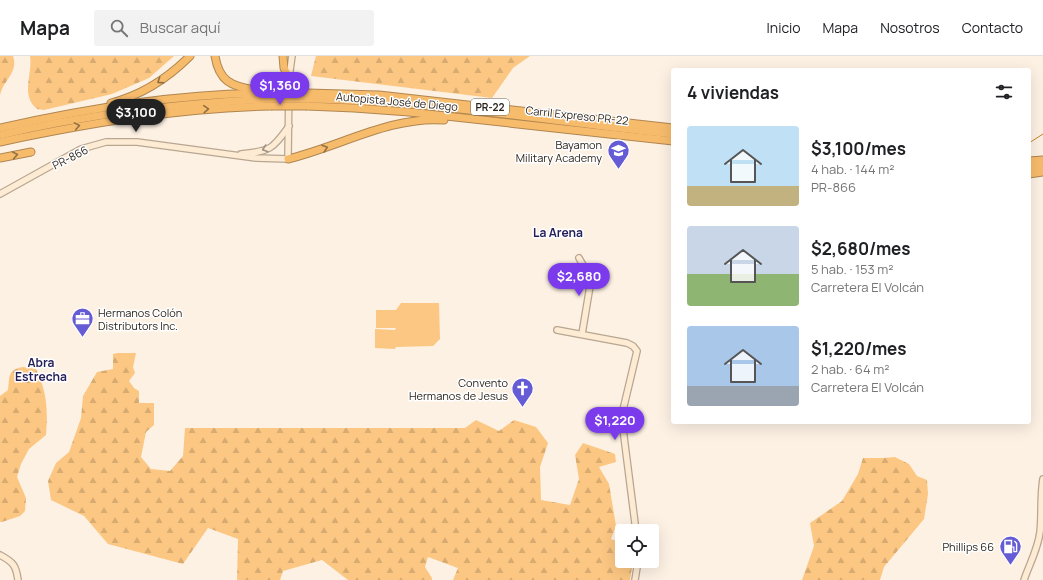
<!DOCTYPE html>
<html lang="es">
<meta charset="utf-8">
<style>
:root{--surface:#fff;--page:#f2f2f2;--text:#202124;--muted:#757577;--line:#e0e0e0;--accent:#7c3aed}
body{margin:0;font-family:Manrope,sans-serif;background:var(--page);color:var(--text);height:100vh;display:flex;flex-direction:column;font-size:15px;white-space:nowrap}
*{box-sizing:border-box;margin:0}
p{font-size:13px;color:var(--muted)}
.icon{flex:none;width:22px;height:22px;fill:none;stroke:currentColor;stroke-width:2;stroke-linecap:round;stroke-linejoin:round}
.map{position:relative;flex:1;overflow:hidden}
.details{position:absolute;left:671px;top:12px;width:360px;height:356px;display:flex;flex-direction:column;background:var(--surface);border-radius:4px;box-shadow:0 4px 16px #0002}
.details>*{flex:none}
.fabs{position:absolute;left:615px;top:468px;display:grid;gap:8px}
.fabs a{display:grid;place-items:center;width:44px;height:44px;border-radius:4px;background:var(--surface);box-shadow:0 4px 16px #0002;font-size:20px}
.price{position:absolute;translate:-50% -34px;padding:0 9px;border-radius:14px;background:var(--accent);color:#fff;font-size:13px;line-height:26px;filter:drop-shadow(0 1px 2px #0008)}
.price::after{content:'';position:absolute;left:50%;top:24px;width:12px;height:9px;margin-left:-6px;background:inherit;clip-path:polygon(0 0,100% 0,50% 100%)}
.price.selected{background:#222;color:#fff}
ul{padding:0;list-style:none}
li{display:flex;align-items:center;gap:12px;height:100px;padding:0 16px}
li span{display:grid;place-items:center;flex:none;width:112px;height:80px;border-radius:4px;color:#555}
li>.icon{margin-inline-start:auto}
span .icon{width:48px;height:48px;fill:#fffc;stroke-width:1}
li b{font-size:17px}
h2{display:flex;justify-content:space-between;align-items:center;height:48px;padding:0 16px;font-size:17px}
header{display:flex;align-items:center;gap:24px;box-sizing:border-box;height:56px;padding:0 20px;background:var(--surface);border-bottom:1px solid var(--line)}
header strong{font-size:19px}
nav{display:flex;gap:22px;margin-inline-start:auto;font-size:14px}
.search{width:280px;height:36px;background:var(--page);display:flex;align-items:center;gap:10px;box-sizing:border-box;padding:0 14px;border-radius:4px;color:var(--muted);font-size:15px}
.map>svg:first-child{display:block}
</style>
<header>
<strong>Mapa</strong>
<div class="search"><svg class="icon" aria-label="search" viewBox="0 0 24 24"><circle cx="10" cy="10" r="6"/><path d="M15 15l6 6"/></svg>Buscar aquí</div>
<nav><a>Inicio</a><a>Mapa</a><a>Nosotros</a><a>Contacto</a></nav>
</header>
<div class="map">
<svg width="1043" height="524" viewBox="0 0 1043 524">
<defs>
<pattern id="forest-firs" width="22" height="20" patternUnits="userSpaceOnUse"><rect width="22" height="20" fill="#fcc783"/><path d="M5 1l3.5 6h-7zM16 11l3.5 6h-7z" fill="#d8ab71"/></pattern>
</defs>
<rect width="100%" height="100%" fill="#fdf1e4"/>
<path fill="#fcc783" d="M401 247H439L440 283 433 290 396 291 395 293 375 292V273L395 274 396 272H376V254H396Z"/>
<g fill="url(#forest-firs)">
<path d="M0 0H13C19 17 2 25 0 40Z"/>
<path d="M30 0H174L149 22 112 38 44 54 37 53C20 39 33 18 30 0Z"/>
<path d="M316 0H530L513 12 492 42 311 20Z"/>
<path d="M118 297H136L133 311 135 317 129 325 134 332 139 335V347H154V369L146 376 141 401 151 413 170 415 183 400 185 372H465L476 364 499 375 514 364 536 371 548 387 540 411 541 444 570 449 579 423 575 399 583 387 615 398 616 406 599 411 609 428 616 470 611 483 622 487V505H633L630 524H453L458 512 428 501 425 511 432 522V524H348L322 504 283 515 280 524H237L238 483 208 472 183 508 108 488 84 460 51 444 48 425 56 407 69 396 81 362 83 340 97 316 113 313V298Z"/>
<path d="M23 311 36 313C47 336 48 354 46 379L29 393 21 408 17 421 26 442 25 455 20 460 2 466H0V340L8 334C10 320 7 314 23 311Z"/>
<path d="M895 401 909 408 917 420 927 424 928 438 924 463 884 511 880 524H802L814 490 810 467 842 445 858 418 863 402H883Z"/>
</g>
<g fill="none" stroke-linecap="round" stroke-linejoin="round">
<path stroke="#c48526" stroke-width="1" d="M1029 87 1043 78"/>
<defs>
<g id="secondary">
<path d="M241 98C270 95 272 94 289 70"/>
<path d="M0 138 81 93 106 86H137L256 102 288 103 289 22 292 0"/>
<path d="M579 202 587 216 590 230 582 278"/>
<path d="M557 274 627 287 633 290 637 295 623 354 622 365 636 475"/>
<path d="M0 499C13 506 16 509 18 524"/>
<path d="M635 524 638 505"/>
<path d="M1024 524C1029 509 1038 493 1040 476 1042 458 1040 441 1043 423"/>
</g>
<g id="highway">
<path d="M215 0C219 25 231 30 254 34"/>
<path d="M283 0 284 12 289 22"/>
<path d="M307 37 379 39 673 72"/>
<path d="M307 43C430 45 551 65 673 78"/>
<path d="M111 47C142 39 167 23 190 0"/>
<path d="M307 50 354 52 409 56 673 85"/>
<path d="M0 72C88 52 180 37 271 37"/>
<path d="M0 79C89 58 179 47 271 43"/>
<path d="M0 86C89 67 179 52 271 50"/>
<path d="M0 102 31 96"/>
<path d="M288 103C339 91 390 60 444 64"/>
<path d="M1029 105 1043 104"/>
<path d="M1029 111 1043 110"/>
<path d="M1029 118 1043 116"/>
</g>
</defs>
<use href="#secondary" stroke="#b8a691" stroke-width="8"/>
<use href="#highway" stroke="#b08650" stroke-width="9"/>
<use href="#secondary" stroke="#fdebd3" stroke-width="5.5"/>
<use href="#highway" stroke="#f7bb6c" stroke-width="7"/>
<defs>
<g id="highway-bridge">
<path d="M271 37H307"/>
<path d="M271 43H307"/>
<path d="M271 50H307"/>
</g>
</defs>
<use href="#highway-bridge" stroke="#b08650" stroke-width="9" stroke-linecap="butt"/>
<use href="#highway-bridge" stroke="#f7bb6c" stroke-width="7"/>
</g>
<defs><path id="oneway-chevron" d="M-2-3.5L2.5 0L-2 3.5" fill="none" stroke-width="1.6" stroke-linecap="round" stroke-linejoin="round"/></defs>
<g stroke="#917044">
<use href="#oneway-chevron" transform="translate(160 25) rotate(147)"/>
<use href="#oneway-chevron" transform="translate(206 53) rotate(-4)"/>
<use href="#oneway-chevron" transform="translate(77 70) rotate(-10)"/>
<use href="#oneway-chevron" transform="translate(325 92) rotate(-19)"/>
<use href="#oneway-chevron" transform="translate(15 99) rotate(-10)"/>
</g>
<use stroke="#9e9181" href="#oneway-chevron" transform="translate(265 93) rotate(162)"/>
<defs>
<symbol id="school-pin" viewBox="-11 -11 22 30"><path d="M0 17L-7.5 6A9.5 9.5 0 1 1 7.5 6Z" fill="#655bd4" stroke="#fff"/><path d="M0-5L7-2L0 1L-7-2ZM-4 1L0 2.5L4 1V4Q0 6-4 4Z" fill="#fff"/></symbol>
<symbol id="office-pin" viewBox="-11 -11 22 30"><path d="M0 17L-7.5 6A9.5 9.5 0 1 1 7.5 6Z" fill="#655bd4" stroke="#fff"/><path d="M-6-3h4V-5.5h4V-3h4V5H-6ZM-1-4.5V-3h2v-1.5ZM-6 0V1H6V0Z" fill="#fff"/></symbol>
<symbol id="church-pin" viewBox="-11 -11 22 30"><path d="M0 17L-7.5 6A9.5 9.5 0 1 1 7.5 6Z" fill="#655bd4" stroke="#fff"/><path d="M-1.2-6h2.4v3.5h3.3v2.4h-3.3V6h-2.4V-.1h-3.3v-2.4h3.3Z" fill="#fff"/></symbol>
<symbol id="fuel-pin" viewBox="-11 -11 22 30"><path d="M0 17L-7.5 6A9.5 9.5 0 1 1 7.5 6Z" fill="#655bd4" stroke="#fff"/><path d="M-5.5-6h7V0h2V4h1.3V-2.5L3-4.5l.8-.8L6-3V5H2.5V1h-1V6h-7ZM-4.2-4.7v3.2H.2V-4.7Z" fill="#fff"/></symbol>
</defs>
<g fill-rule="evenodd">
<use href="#school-pin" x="606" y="82" width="25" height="34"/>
<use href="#office-pin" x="70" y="250" width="25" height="34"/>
<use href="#church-pin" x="510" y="320" width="25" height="34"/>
<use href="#fuel-pin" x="998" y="478" width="25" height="34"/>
</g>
<g text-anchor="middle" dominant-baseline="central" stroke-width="3" stroke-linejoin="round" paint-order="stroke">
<rect fill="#fff" stroke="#6b6660" stroke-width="1" x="471" y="43" width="38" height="16" rx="3"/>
<g font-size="10" font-weight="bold" fill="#2b241c">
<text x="490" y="51">PR-22</text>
</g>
<g font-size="11" fill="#2b241c" stroke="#fff">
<text transform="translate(397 45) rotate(5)">Autopista José de Diego</text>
<text transform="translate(577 59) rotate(6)">Carril Expreso PR-22</text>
<text transform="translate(70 101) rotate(-27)">PR-866</text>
</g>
<g font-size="11" fill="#2b241c" stroke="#fff" text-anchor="end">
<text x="602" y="88">Bayamon<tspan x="602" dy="13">Military Academy</tspan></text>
<text x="98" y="256" text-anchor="start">Hermanos Colón<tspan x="98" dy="13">Distributors Inc.</tspan></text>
<text x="508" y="326">Convento<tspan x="508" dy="13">Hermanos de Jesus</tspan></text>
<text x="994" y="490">Phillips 66</text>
</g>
<g font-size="12" font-weight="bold" fill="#251f59" stroke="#fff">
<text x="558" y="176">La Arena</text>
<text x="41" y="306">Abra<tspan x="41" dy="14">Estrecha</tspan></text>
</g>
</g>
</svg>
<div class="fabs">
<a><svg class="icon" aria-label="locate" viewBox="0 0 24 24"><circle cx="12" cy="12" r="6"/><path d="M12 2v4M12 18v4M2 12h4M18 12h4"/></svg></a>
</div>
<b class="price" style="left:280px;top:50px">$1,360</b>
<b class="price selected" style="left:136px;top:77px">$3,100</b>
<b class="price" style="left:579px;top:241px">$2,680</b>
<b class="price" style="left:615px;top:385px">$1,220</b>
<section class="details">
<h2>4 viviendas<svg class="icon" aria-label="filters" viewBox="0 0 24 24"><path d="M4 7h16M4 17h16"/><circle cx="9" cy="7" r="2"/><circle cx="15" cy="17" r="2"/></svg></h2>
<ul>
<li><span style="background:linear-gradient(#bfe0f5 75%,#c2b280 0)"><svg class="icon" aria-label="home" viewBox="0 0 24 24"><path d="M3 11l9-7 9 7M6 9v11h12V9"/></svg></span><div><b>$3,100/mes</b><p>4 hab. · 144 m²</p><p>PR-866</p></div></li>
<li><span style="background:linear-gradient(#c9d6e8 60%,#8fb573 0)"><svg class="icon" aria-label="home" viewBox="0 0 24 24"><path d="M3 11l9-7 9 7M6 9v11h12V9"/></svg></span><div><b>$2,680/mes</b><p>5 hab. · 153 m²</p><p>Carretera El Volcán</p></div></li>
<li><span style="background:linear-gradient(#a9c7e8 75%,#9aa5b1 0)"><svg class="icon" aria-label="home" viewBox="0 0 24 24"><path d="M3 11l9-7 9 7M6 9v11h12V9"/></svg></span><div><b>$1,220/mes</b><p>2 hab. · 64 m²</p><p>Carretera El Volcán</p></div></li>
</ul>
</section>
</div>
